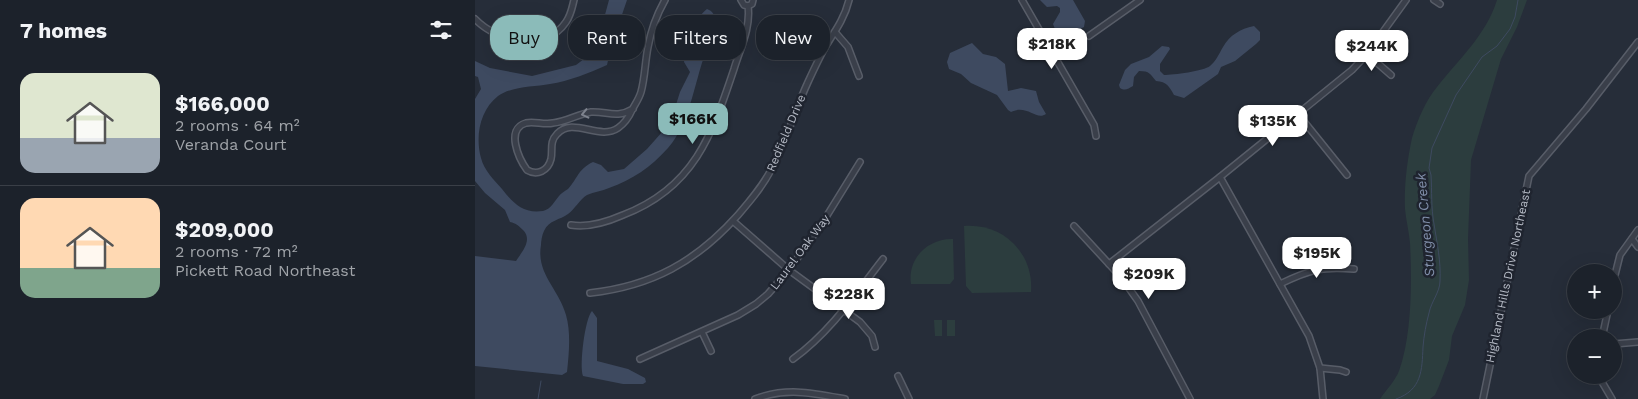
<!DOCTYPE html>
<meta charset="utf-8">
<style>
:root{--surface:#1c222b;--page:#252a33;--text:#f1f3f6;--muted:#a0a4a9;--line:#3a3f47;--accent:#8bbbb9}
body{margin:0;font-family:"Work Sans",sans-serif;background:var(--page);color:var(--text);height:100vh;display:flex;flex-direction:column;font-size:19px;white-space:nowrap}
*{box-sizing:border-box;margin:0}
p{font-size:16px;color:var(--muted)}
.icon{flex:none;width:28px;height:28px;fill:none;stroke:currentColor;stroke-width:2;stroke-linecap:round;stroke-linejoin:round}
.map{position:relative;flex:1;overflow:hidden}
.details{display:flex;flex-direction:column;background:var(--surface);width:475px}
.details>*{flex:none}
.top-card{position:absolute;left:15px;top:15px;width:475px;height:45px;display:flex;gap:10px}
.tools{position:absolute;left:1092px;top:264px;display:grid;gap:10px}
.tools a{display:grid;place-items:center;width:55px;height:55px;border-radius:50%;background:var(--surface);box-shadow:0 5px 20px #0002,0 0 0 1px var(--line);font-size:25px}
.price{position:absolute;translate:-50% -42px;padding:0 11px;border-radius:10px;background:#fff;color:#222;font-size:16px;line-height:32px;filter:drop-shadow(0 1px 2px #0008)}
.price::after{content:'';position:absolute;left:50%;top:30px;width:15px;height:11px;margin-left:-8px;background:inherit;clip-path:polygon(0 0,100% 0,50% 100%)}
.price.on{background:var(--accent);color:#111}
ul{padding:0;list-style:none}
li{display:flex;align-items:center;gap:15px;height:125px;padding:0 20px}
li+li{border-top:1px solid var(--line)}
li span{display:grid;place-items:center;flex:none;width:140px;height:100px;border-radius:15px;color:#555}
li>.icon{margin-inline-start:auto}
span .icon{width:60px;height:60px;fill:#fffc;stroke-width:1}
li b{font-size:21px}
h2{display:flex;justify-content:space-between;align-items:center;height:60px;padding:0 20px;font-size:21px}
.pill{padding:0 18px;border-radius:20px;background:var(--surface);box-shadow:0 5px 20px #0002,0 0 0 1px var(--line);font-size:18px;line-height:45px}
.pill.on{background:var(--accent);color:#111}
main{display:flex;flex:1;min-height:0}
.map>svg:first-child{display:block}
</style>
<main>
<section class="details">
<h2>7 homes<svg class="icon" aria-label="filters" viewBox="0 0 24 24"><path d="M4 7h16M4 17h16"/><circle cx="9" cy="7" r="2"/><circle cx="15" cy="17" r="2"/></svg></h2>
<ul>
<li><span style="background:linear-gradient(#dfe7d0 65%,#9aa5b1 0)"><svg class="icon" aria-label="home" viewBox="0 0 24 24"><path d="M3 11l9-7 9 7M6 9v11h12V9"/></svg></span><div><b>$166,000</b><p>2 rooms · 64 m²</p><p>Veranda Court</p></div></li>
<li><span style="background:linear-gradient(#ffd9b3 70%,#7fa58c 0)"><svg class="icon" aria-label="home" viewBox="0 0 24 24"><path d="M3 11l9-7 9 7M6 9v11h12V9"/></svg></span><div><b>$209,000</b><p>2 rooms · 72 m²</p><p>Pickett Road Northeast</p></div></li>
</ul>
</section>
<div class="map">
<svg width="1163" height="399" viewBox="0 0 1163 399">
<rect width="100%" height="100%" fill="#262d39"/>
<g fill="#2c3d3e">
<path d="M1022 0H1052L1042 27 1026 59 996 160 993 239 994 280 990 305 977 336 974 360 964 386 960 395 955 399H905C911 390 920 381 924 371 937 335 937 281 935 243 934 232 931 220 930 209 929 186 932 161 937 138 942 121 951 100 962 87 984 59 1011 35 1022 0Z"/>
<path d="M489 226C528 223 559 253 556 292L497 293 491 286Z"/>
<path d="M478 239 479 279 475 284H436C432 259 453 238 478 239Z"/>
<path d="M459 320H467V336H460Z"/>
<rect x="472" y="320" width="8" height="16"/>
</g>
<g fill="#3e4a60">
<path d="M134 0H152L136 47 132 65C114 73 94 81 75 84 59 87 37 86 23 96 5 110 0 136 6 158 9 170 19 180 27 189 38 203 48 214 68 211 76 209 79 202 84 196 86 193 90 191 93 189 103 178 103 169 118 162L126 165 133 172 149 169 172 149 188 131 199 111 205 92 215 72 209 62C213 47 219 18 232 9 247 14 238 36 233 46 220 77 216 122 193 148 176 167 157 180 134 188 127 191 119 192 112 195 105 199 100 209 93 214 85 220 74 220 69 231 67 235 66 241 66 245 61 274 84 289 91 315 96 333 94 353 92 372L87 375 0 366V256L41 261C47 252 57 241 49 231 44 226 41 223 35 222L30 210 10 193 0 181V99L6 89 3 77 0 76V61L15 68 57 76 101 65 109 59 116 51 128 22Z"/>
<path d="M565 0H598L610 21 609 27 603 30 599 39C587 43 582 35 578 24L585 12V8L582 6 572 7Z"/>
<path d="M779 26 785 32V40L781 44 760 61 746 67 743 74 709 98 699 95C694 86 692 82 681 81 675 74 675 71 664 71L659 77 658 86C653 89 650 91 645 88L644 85 650 70 656 64 674 57 687 46 694 47 695 49 685 64V71L689 75C698 75 729 71 735 66 741 61 744 54 748 47 755 35 765 29 779 26Z"/>
<path d="M497 43 508 54 521 57 530 64 533 91 546 88 561 91 564 102 571 114C561 121 552 104 536 112L533 110 522 95 496 83 486 74 474 69 472 62 475 53Z"/>
<path d="M117 311 122 318V361L153 369 170 378 171 382 168 384H148L108 376C104 366 110 318 117 311Z"/>
</g>
<g fill="none" stroke-linecap="round" stroke-linejoin="round">
<g stroke="#3e4a60" stroke-width="1">
<path d="M63 399 66 381"/>
<path d="M921 399C947 390 947 370 948 347 949 335 951 324 954 313 956 302 965 292 965 281 966 261 962 243 959 224 956 208 957 191 956 175L954 168 957 148 981 95 1007 57 1022 46 1035 29 1040 17 1043 0"/>
</g>
<defs>
<g id="minor">
<path d="M547 0 619 125 621 136"/>
<path d="M959 0 965 4"/>
<path d="M273 6 277 4 278 0"/>
<path d="M0 19C22 42 70 53 91 22 96 15 97 8 99 0"/>
<path d="M360 32 373 47 384 76"/>
<path d="M614 36 665 0"/>
<path d="M892 54 916 75"/>
<path d="M158 109C141 119 132 111 116 112 103 114 91 122 78 123 69 125 59 121 51 123 30 129 44 159 52 170 62 176 73 171 76 159 78 150 74 142 82 134 98 116 124 141 143 128 150 123 154 117 157 110 160 104 164 99 166 92 170 78 170 62 173 47 176 30 182 14 190 0"/>
<path d="M823 114 872 175"/>
<path d="M745 177 834 336 845 368 848 399"/>
<path d="M258 221 314 270 385 322 397 336 400 347"/>
<path d="M96 225C114 228 132 222 148 215 219 188 237 135 259 69 265 49 276 28 273 6L269 5 266 0"/>
<path d="M599 226 646 277 663 301 715 399"/>
<path d="M1157 239 1163 247"/>
<path d="M634 264 745 177 877 70 892 54 931 0"/>
<path d="M1139 279 1145 255 1163 230"/>
<path d="M805 284C834 270 847 266 879 269"/>
<path d="M115 293C177 286 221 262 263 215 275 201 287 187 296 170 311 142 320 110 333 82 339 69 345 56 352 44 361 30 370 17 374 0"/>
<path d="M227 332 236 351"/>
<path d="M1127 338 1133 310"/>
<path d="M1139 344 1163 342"/>
<path d="M165 359 263 315 281 304 293 294 314 270 348 222 385 162"/>
<path d="M318 359C355 332 380 295 408 259"/>
<path d="M845 368 865 370 871 372"/>
<path d="M1126 375 1127 382 1137 399"/>
<path d="M423 376 434 399"/>
<path d="M280 399C312 387 338 393 370 399"/>
<path d="M1008 399 1054 176 1111 109 1163 42"/>
</g>
</defs>
<use href="#minor" stroke="#585d68" stroke-width="8"/>
<use href="#minor" stroke="#3a3f4a" stroke-width="5"/>
</g>
<defs><path id="oneway-chevron" d="M-2-3.5L2.5 0L-2 3.5" fill="none" stroke-width="1.6" stroke-linecap="round" stroke-linejoin="round" transform="scale(1.25)"/></defs>
<use stroke="#7e838e" href="#oneway-chevron" transform="translate(110 114) rotate(167)"/>
<g text-anchor="middle" dominant-baseline="central" stroke-width="5" stroke-linejoin="round" paint-order="stroke">
<g font-size="12" fill="#b5bac5" stroke="#1f242f">
<text transform="translate(311 133) rotate(-67)">Redfield Drive</text>
<text transform="translate(325 252) rotate(-53)">Laurel Oak Way</text>
<text transform="translate(1033 276) rotate(-78)">Highland Hills Drive Northeast</text>
</g>
<g font-size="14" font-style="italic" fill="#818faa" stroke="#1f242f">
<text transform="translate(950 225) rotate(-95)">Sturgeon Creek</text>
</g>
</g>
</svg>
<div class="tools">
<a>+</a>
<a>−</a>
</div>
<b class="price" style="left:577px;top:70px">$218K</b>
<b class="price" style="left:897px;top:72px">$244K</b>
<b class="price on" style="left:218px;top:145px">$166K</b>
<b class="price" style="left:798px;top:147px">$135K</b>
<b class="price" style="left:842px;top:279px">$195K</b>
<b class="price" style="left:674px;top:300px">$209K</b>
<b class="price" style="left:374px;top:320px">$228K</b>
<div class="top-card">
<a class="pill on">Buy</a>
<a class="pill">Rent</a>
<a class="pill">Filters</a>
<a class="pill">New</a>
</div>
</div>
</main>
